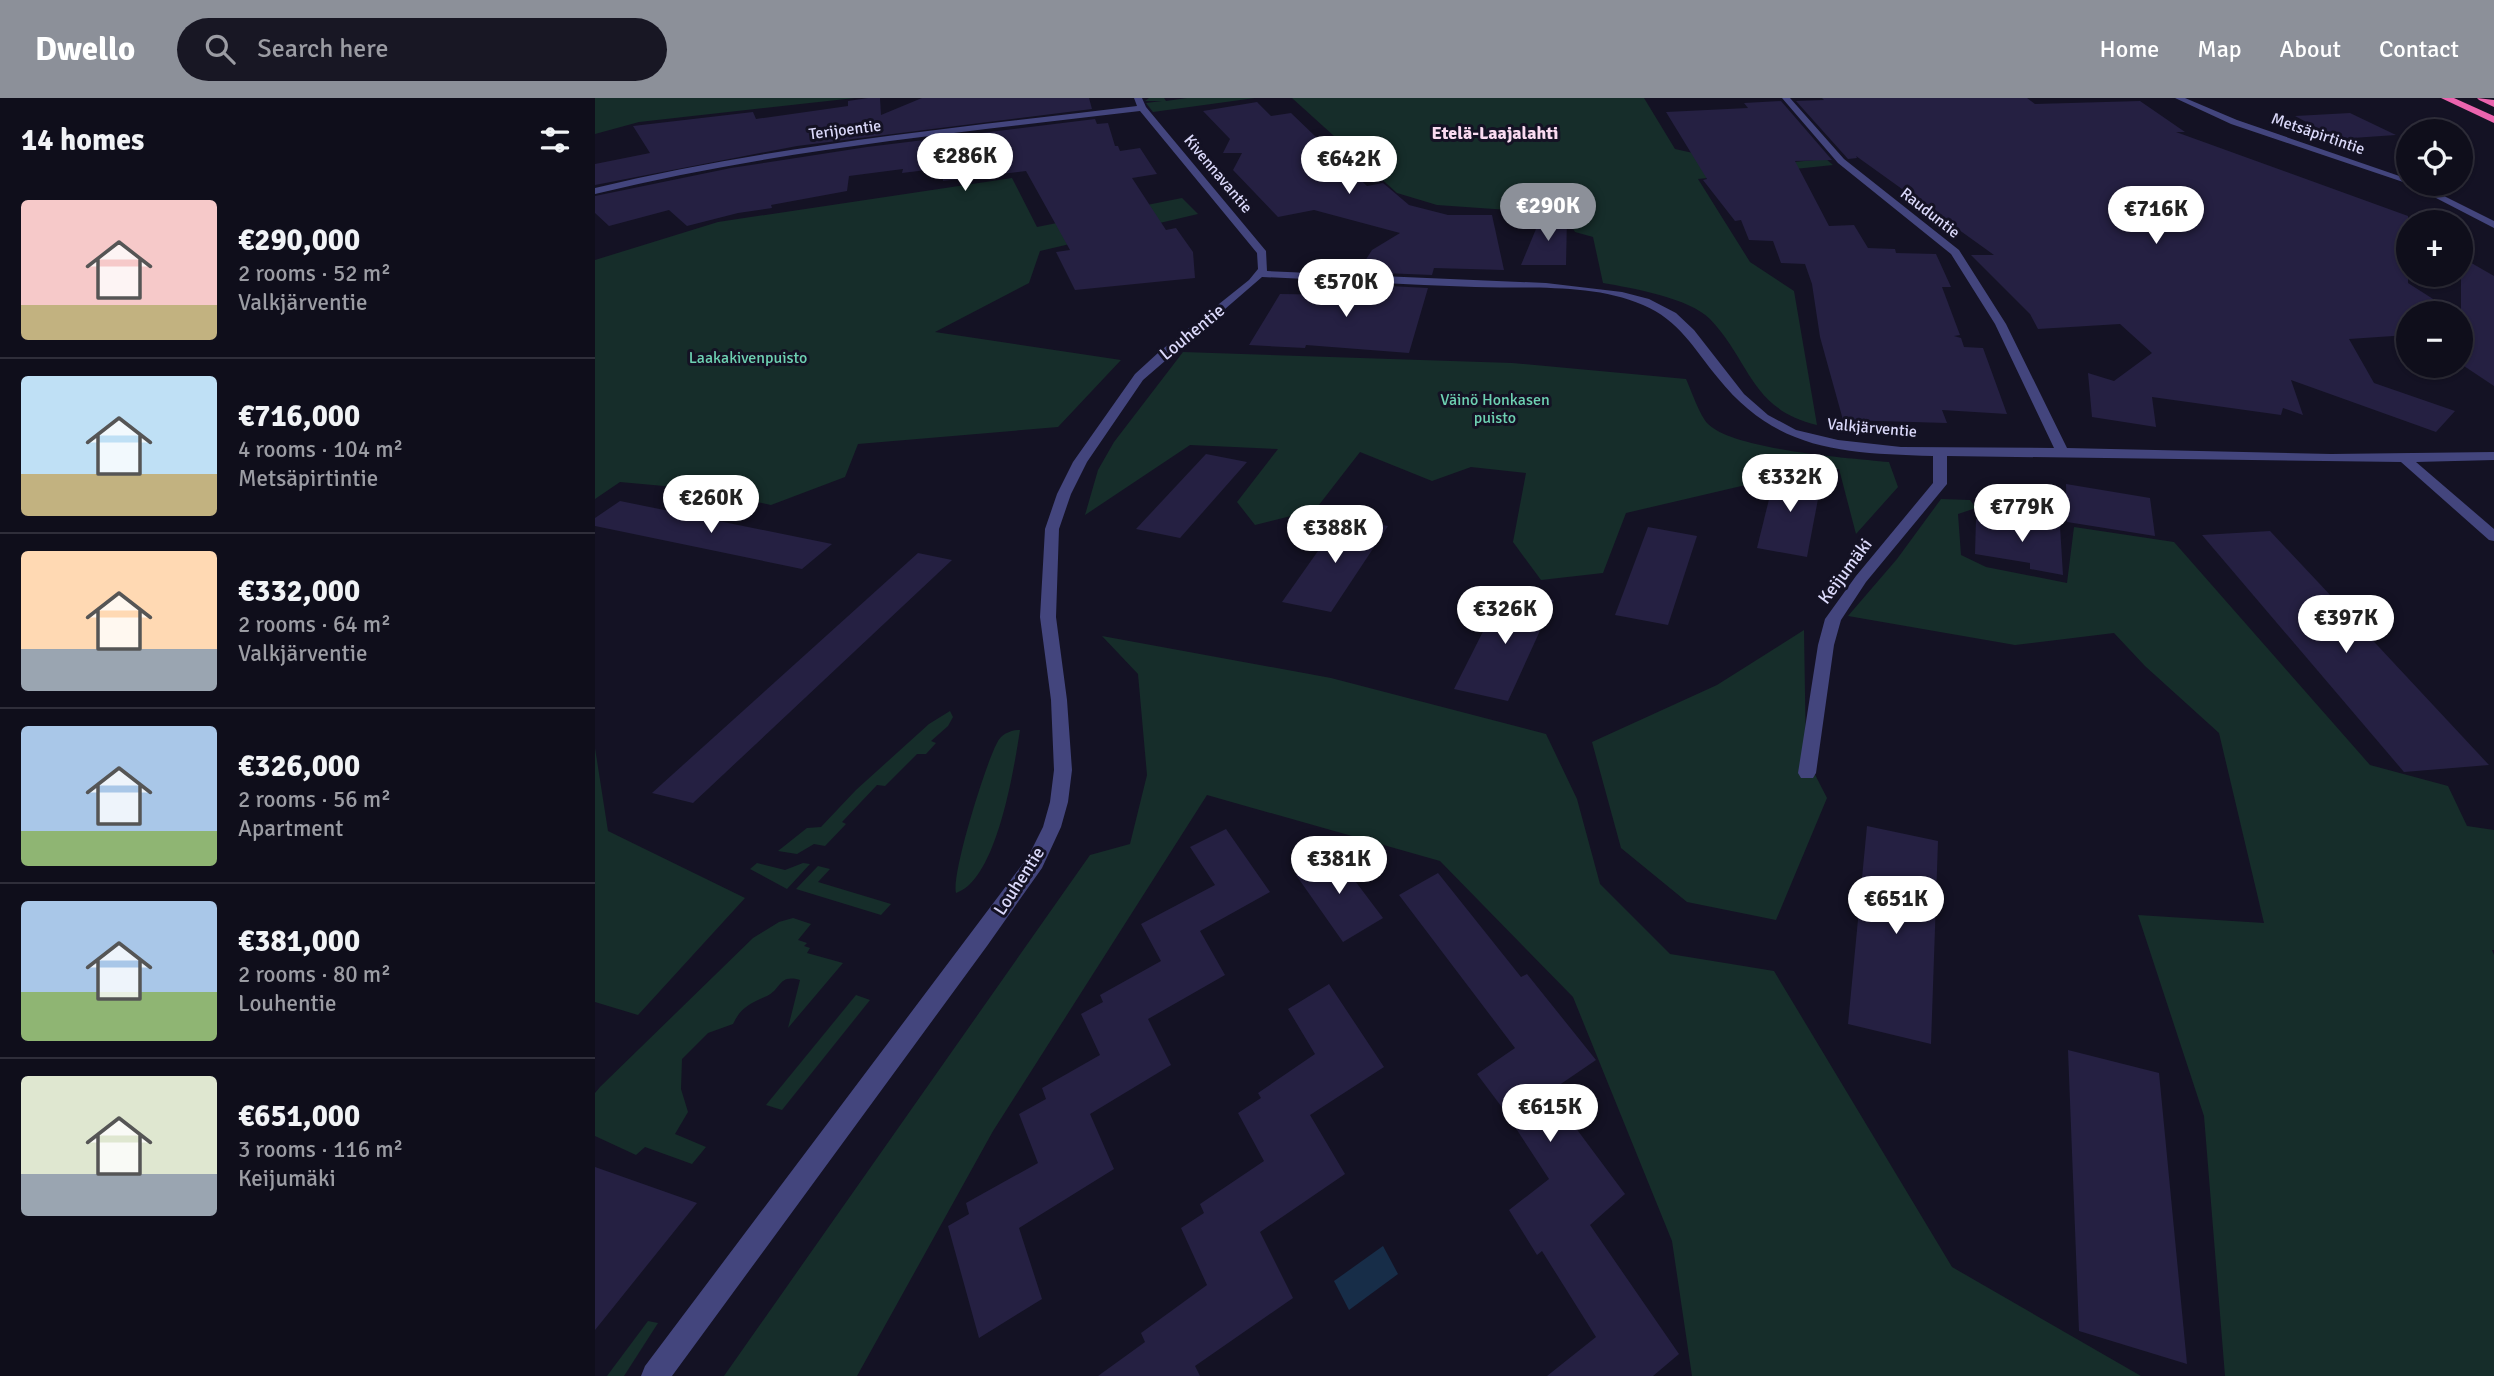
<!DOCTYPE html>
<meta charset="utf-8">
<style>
:root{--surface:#0f0e1b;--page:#181724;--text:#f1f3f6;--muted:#9b9ca3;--line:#2f2e3a;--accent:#8c9099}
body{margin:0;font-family:Signika,sans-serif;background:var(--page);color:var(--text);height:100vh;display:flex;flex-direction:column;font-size:26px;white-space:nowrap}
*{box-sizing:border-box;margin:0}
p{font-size:23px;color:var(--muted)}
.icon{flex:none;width:38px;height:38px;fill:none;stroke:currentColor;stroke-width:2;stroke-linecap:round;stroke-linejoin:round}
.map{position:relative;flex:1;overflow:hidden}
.sheet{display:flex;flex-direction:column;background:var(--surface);width:595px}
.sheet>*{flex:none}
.buttons{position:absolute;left:1801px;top:21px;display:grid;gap:14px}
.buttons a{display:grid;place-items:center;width:77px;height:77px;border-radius:50%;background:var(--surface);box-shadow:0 2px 5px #0004,0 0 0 2px var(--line);font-size:35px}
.price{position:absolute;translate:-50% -60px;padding:0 16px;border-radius:24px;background:#fff;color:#222;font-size:23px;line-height:46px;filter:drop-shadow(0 2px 4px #0008)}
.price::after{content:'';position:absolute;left:50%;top:42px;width:21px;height:16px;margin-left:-10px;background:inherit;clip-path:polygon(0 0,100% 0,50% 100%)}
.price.current{background:var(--accent);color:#fff}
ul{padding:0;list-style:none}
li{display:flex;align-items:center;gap:21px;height:175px;padding:0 21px}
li+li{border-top:2px solid var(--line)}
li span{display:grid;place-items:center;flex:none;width:196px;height:140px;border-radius:7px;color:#555}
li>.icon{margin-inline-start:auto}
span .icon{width:84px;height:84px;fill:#fffc;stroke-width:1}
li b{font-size:30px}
h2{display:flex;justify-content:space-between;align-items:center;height:84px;padding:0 21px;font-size:30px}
header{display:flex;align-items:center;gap:42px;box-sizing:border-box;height:98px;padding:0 35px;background:var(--accent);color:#fff}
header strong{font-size:33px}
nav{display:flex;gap:38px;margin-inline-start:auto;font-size:24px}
.search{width:490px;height:63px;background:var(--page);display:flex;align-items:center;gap:18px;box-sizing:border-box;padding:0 24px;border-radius:38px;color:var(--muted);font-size:26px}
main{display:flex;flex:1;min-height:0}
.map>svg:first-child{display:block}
</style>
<header>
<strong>Dwello</strong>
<div class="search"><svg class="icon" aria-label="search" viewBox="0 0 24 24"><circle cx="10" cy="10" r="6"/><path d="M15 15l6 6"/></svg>Search here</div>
<nav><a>Home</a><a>Map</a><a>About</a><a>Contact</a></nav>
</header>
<main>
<section class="sheet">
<h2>14 homes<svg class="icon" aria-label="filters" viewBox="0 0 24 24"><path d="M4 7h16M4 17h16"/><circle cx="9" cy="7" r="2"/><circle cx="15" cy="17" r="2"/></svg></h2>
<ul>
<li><span style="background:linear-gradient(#f6c9c9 75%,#c2b280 0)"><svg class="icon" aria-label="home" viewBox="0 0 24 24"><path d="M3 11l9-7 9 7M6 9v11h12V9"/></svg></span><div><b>€290,000</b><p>2 rooms · 52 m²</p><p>Valkjärventie</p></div></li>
<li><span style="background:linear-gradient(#bfe0f5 70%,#c2b280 0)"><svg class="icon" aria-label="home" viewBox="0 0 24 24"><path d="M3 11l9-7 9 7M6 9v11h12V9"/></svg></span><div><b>€716,000</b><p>4 rooms · 104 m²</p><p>Metsäpirtintie</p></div></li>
<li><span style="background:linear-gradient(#ffd9b3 70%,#9aa5b1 0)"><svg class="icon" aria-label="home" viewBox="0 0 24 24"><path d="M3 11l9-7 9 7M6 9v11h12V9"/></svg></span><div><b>€332,000</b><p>2 rooms · 64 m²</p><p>Valkjärventie</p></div></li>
<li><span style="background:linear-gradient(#a9c7e8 75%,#8fb573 0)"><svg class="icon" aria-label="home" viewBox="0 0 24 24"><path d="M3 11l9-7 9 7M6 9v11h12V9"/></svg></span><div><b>€326,000</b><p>2 rooms · 56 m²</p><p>Apartment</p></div></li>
<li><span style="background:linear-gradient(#a9c7e8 65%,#8fb573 0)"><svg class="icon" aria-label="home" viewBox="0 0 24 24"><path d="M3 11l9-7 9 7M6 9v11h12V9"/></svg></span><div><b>€381,000</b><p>2 rooms · 80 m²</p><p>Louhentie</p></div></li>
<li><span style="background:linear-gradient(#dfe7d0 70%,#9aa5b1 0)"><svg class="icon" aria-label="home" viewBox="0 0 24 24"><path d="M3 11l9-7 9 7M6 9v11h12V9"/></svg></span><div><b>€651,000</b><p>3 rooms · 116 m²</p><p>Keijumäki</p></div></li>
</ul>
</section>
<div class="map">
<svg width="1899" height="1278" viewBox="0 0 1899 1278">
<rect width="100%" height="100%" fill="#141224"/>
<g fill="#162d2a">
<path d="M0 0H260L44 24 0 36Z"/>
<path d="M554 0H569L571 3 592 0H660L558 14 551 5 567 3H550Z"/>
<path d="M697 0H1049L1080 51 1157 68 1231 61 1238 67 1103 81 1155 164 1199 193 1222 327C1155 311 1156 264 1115 221 1094 200 1037 190 1008 185L998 139 980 134 969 116 842 107 802 95Z"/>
<path d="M417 80 442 129 587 100 603 116 445 153 434 185 340 234 526 262 463 329 263 346 250 379 176 407 102 391 25 384 0 401V162L123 124Z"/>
<path d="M588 254 917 265 1091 281C1096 292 1105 318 1113 326 1139 352 1255 360 1294 364L1303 389 1261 436 1244 371 1175 368 1155 386 1031 415 1008 475 946 482 918 444 931 375 876 369 837 383 765 354 720 412 660 427 642 404 683 351 595 347 490 417 503 372 519 344Z"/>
<path d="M1346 401 1375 402 1381 410 1363 416 1366 457 1391 469 1472 485 1479 429 1579 444 1775 667 1853 688 1872 728 1899 732V852H1897L1899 857V1278H1630L1609 1018 1543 817 1669 825 1624 635 1550 568 1519 535 1420 547 1253 518 1302 461Z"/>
<path d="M1209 532 1211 659 1232 700 1181 822 1092 804 1026 750 997 644 1122 587Z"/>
<path d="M507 538 736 580 951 636 982 701 1005 786 1075 856 1179 873 1357 1169 1546 1278H1097L1077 1143 978 899 845 763 612 697 398 1033 262 1278H129L495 757 535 746 552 677 543 576Z"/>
<path d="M355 613 358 619 353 628 336 643 341 645 331 656H322L290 688 282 687 247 724 251 726 230 748 219 746 202 756 183 753 212 730 226 729 261 692 334 626Z"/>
<path d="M425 632C419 670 402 782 361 795 356 776 391 665 402 645 406 636 416 632 425 632Z"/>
<path d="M0 650 13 733 150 800 43 917 0 904Z"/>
<path d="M162 765 190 772 208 765 215 766 192 791 155 771Z"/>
<path d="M223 768 235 771 223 784 296 806 286 817 201 791Z"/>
<path d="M198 820 216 826 203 842 212 845 209 848 215 850 212 855 248 865 193 930 205 882C183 876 187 891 172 898 156 905 146 909 138 926L113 935 87 961 86 991 93 1014 80 1036 111 1049 97 1066 50 1049 41 1057 0 1038V995L5 989 158 840 184 824Z"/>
<path d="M261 897 275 902 187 1012 171 1007Z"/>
<path d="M53 1223 63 1225 29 1278H12Z"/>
</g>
<path fill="#172d48" d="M788 1148 803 1176 754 1212 739 1183Z"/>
<g fill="#252042">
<path d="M273 0H285L286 17 327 0H494L497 11 202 48 0 87V66L55 55 38 28 158 14 161 21 253 8V3Z"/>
<path d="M1227 0H1432L1440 6 1545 3 1590 34H1581L1813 118V185L1860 215H1813V237L1754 241 1779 285 1860 313 1841 334 1696 282 1708 317 1688 310 1686 317 1557 299 1561 329 1497 319 1493 275 1519 283 1557 255 1525 226 1443 231 1435 216 1376 157H1399L1261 58 1262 60 1253 61 1201 3 1229 2Z"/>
<path d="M1186 3 1237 62 1200 63 1234 128 1259 127 1273 150 1300 151 1301 155 1341 156 1356 189H1347L1365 237 1359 238 1366 240 1369 249 1388 250 1412 316 1347 312 1352 325 1248 322 1225 239 1217 186 1210 166 1186 165 1178 143 1154 142 1146 122 1140 123 1108 82 1112 81 1071 14 1153 10 1149 5Z"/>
<path d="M662 4 676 18 696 15 772 88 788 85 814 107 853 117H897L909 172 839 170 837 177 763 174 777 152 805 135 719 112 683 119 638 72 647 55H628L635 41 608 13Z"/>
<path d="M1755 15 1801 37 1743 41 1700 18Z"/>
<path d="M500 21 502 26 513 25 520 48H523L525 53 545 50 562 76 537 80 571 132 581 130 598 154 600 180 480 192 461 154 475 152 431 73 348 83V70L307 75 308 71 254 78 252 93 176 107 177 110 143 115 92 128 74 112 14 128 0 115V98L136 70 272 49Z"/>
<path d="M946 119H972L971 167H926Z"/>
<path d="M1866 159 1899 178V288L1866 266Z"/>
<path d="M755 186 833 190 814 255 711 247 710 250 654 247 685 196 749 197Z"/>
<path d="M611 356 652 364 585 440 541 431Z"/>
<path d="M1181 373 1227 380 1212 459 1162 450Z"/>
<path d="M1471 386 1555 400 1560 438 1472 424Z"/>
<path d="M25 403 237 446 207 471 0 428V420Z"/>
<path d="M747 419 793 428 736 514 687 504Z"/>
<path d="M1381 421 1434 430V423L1465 428 1468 477 1435 471V465L1380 456Z"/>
<path d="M1053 429 1102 438 1073 527 1020 517Z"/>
<path d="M1675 433 1783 548 1894 667 1809 674 1607 437Z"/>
<path d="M323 455 357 462 98 705 57 695Z"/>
<path d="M909 492 959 502 913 603 859 591Z"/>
<path d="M1272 728 1343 743 1336 946 1253 926Z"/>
<path d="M631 731 675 794 605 833 630 877 553 921 576 967 495 1016 519 1071 424 1130 447 1201 384 1240 353 1128 374 1116 371 1105 443 1065 424 1016 451 1001 447 990 505 957 486 916 508 904 505 897 566 863 546 826 620 787 595 749Z"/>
<path d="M736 751 788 820 748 844 701 777 717 767 714 763Z"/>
<path d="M843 775 926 879 932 876 1001 962 954 994 1030 1096 995 1127 1084 1256 1058 1278H952L1001 1239 947 1153 942 1157 914 1112 954 1081 909 1012 882 976 920 950 804 797Z"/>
<path d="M734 886 789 969 715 1017 750 1076 665 1134 698 1200 600 1268 605 1278H503L550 1244 546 1235 612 1187 586 1130 609 1115 605 1106 669 1063 643 1015 666 1000 663 995 720 956 693 911Z"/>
<path d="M1473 952 1564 975 1592 1266 1484 1233Z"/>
<path d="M0 1069 102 1105 0 1232Z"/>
</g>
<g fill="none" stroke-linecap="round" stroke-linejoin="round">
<g fill="#43457d" fill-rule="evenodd">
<path d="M539 0H547L551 9 671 153 672 173 951 185 1027 194 1054 201 1081 215 1099 232 1149 296 1173 317 1201 332 1243 342 1306 349 1459 350 1400 226 1356 156 1243 65 1187 0H1195L1249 61 1364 152 1411 226 1472 350 1736 356 1899 354V362L1821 364 1899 431V443L1894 442 1806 364 1352 358V386L1271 484 1246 522 1239 547 1221 675 1218 680H1206L1203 675 1223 547 1230 521 1261 478 1338 385V358C1250 355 1182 354 1123 280 1099 251 1084 222 1048 207 997 185 934 191 880 189 809 187 738 182 667 179L548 282 492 364 476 396 464 431 461 519 472 602 477 672 473 704 466 729 447 770 392 848 77 1278H46L50 1268 433 759 448 729 455 704 459 672 456 602 445 519 450 431 462 396 478 364 540 276 564 254 654 182 663 171 662 155 545 13C362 35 180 52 0 96V90C179 47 360 30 542 8Z"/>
<path d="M1580 0H1590L1642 22 1813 81V86H1825L1899 123V130L1814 86 1636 26Z"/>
</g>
<g fill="#eb64ae" fill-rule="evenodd">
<path d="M1846 0H1859L1899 18V25Z"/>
<path d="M1882 0 1899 2V9L1884 2Z"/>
</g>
</g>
<g text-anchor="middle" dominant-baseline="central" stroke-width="6" stroke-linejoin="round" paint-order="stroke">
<g font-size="16" fill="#dbd9fa" stroke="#141224">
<text transform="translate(250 32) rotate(-7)">Terijoentie</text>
<text transform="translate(1723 36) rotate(19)">Metsäpirtintie</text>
<text transform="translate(623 76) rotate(50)">Kivennavantie</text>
<text transform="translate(1335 115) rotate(38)">Rauduntie</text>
<text transform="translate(1277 330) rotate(5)">Valkjärventie</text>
</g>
<g font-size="16" fill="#6ed1b2" stroke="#141224">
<text x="153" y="260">Laakakivenpuisto</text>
<text x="900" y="302">Väinö Honkasen<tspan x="900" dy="18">puisto</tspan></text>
</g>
<g font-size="18" font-weight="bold" fill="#fadbf1" stroke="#141224">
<text x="900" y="35">Etelä-Laajalahti</text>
</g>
<g font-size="18" fill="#dbd9fa" stroke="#141224">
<text transform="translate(597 234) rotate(-39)">Louhentie</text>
<text transform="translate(1250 473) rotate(-53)">Keijumäki</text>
<text transform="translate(424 783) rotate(-57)">Louhentie</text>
</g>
</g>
</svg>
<div class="buttons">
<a><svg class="icon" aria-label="locate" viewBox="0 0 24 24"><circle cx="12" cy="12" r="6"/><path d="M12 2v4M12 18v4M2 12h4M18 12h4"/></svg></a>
<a>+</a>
<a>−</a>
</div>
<b class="price" style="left:370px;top:95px">€286K</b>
<b class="price" style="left:754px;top:98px">€642K</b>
<b class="price current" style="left:953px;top:145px">€290K</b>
<b class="price" style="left:1561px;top:148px">€716K</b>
<b class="price" style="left:751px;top:221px">€570K</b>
<b class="price" style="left:1195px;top:416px">€332K</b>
<b class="price" style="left:116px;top:437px">€260K</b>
<b class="price" style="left:1427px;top:446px">€779K</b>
<b class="price" style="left:740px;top:467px">€388K</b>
<b class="price" style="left:910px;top:548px">€326K</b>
<b class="price" style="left:1751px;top:557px">€397K</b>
<b class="price" style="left:744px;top:798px">€381K</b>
<b class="price" style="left:1301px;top:838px">€651K</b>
<b class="price" style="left:955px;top:1046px">€615K</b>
</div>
</main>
